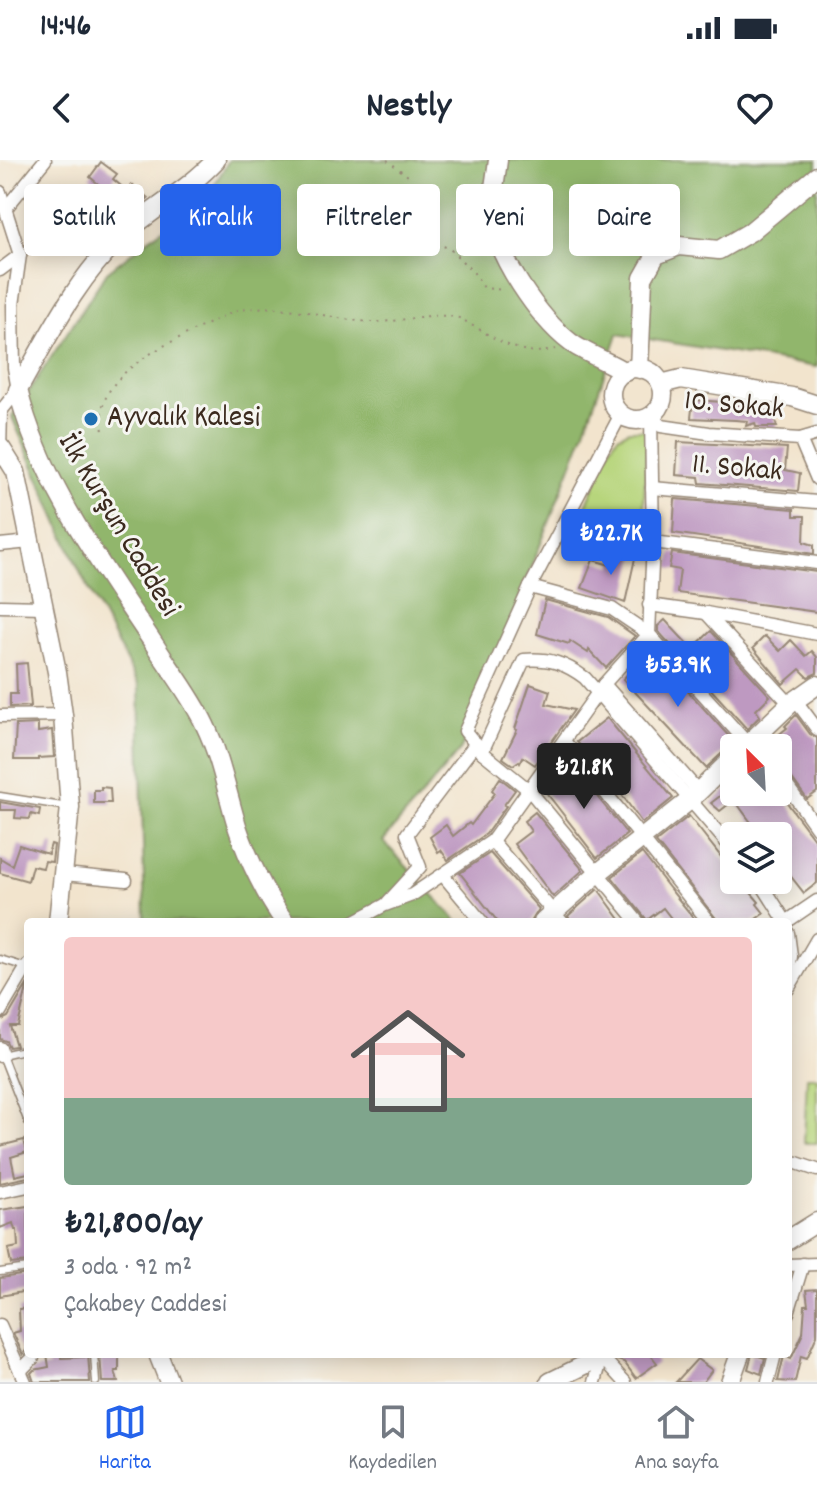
<!DOCTYPE html>
<html lang="tr">
<meta charset="utf-8">
<style>
:root{--surface:#fff;--page:#f2f2f3;--text:#1f2937;--muted:#747a83;--line:#e0e1e3;--accent:#2563eb}
body{margin:0;font-family:Dekko,sans-serif;background:var(--page);color:var(--text);height:100vh;display:flex;flex-direction:column;font-size:30px;white-space:nowrap}
*{box-sizing:border-box;margin:0}
p{font-size:26px;color:var(--muted)}
.icon{flex:none;width:44px;height:44px;fill:none;stroke:currentColor;stroke-width:2;stroke-linecap:round;stroke-linejoin:round}
.map{position:relative;flex:1;overflow:hidden}
.panel{position:absolute;left:24px;top:758px;width:768px;height:440px;display:flex;flex-direction:column;background:var(--surface);border-radius:8px;box-shadow:0 4px 20px #0003}
.panel>*{flex:none}
.banner{position:absolute;left:24px;top:24px;width:770px;height:72px;display:flex;gap:16px}
.needle{width:52px;rotate:336deg}
.fabs{position:absolute;left:720px;top:574px;display:grid;gap:16px}
.fabs a{display:grid;place-items:center;width:72px;height:72px;border-radius:8px;background:var(--surface);box-shadow:0 4px 20px #0003;font-size:40px}
.price{position:absolute;translate:-50% -68px;padding:0 18px;border-radius:8px;background:var(--accent);color:#fff;font-size:26px;line-height:52px;filter:drop-shadow(0 2px 4px #0008)}
.price::after{content:'';position:absolute;left:50%;top:48px;width:24px;height:18px;margin-left:-12px;background:inherit;clip-path:polygon(0 0,100% 0,50% 100%)}
.price.current{background:#222;color:#fff}
ul{padding:0;list-style:none}
li{display:grid;align-content:center;gap:16px;height:424px;padding:0 40px}
li span{display:grid;place-items:center;height:248px;border-radius:8px;color:#555}
li>.icon{margin-inline-start:auto}
span .icon{width:144px;height:144px;fill:#fffc;stroke-width:1}
li b{font-size:34px}
.pill{padding:0 28px;border-radius:8px;background:var(--surface);box-shadow:0 4px 20px #0003;font-size:28px;line-height:72px}
.pill.current{background:var(--accent);color:#fff}
.status{display:flex;justify-content:space-between;align-items:center;height:56px;padding:0 40px;background:var(--surface);direction:ltr}
.status svg{height:22px;fill:currentColor}
header{display:flex;justify-content:space-between;align-items:center;height:104px;padding:0 40px;background:var(--surface);font-size:36px;font-weight:700}
.tabs{display:flex;justify-content:space-around;align-items:center;height:112px;border-top:2px solid var(--line);background:var(--surface);font-size:22px;color:var(--muted)}
.tabs a{display:grid;justify-items:center;gap:4px}
.tabs .current{color:var(--accent)}
.map>svg:first-child{display:block}
</style>
<div class="status"><b>14:46</b><svg viewBox="0 0 49 12"><path d="M0 12V9h3v3zM5 12V6h3v6zM10 12V3h3v9zM15 12V0h3v12zM26 1h20v11H26zM47 4h2v5h-2z"/></svg></div>
<header><svg class="icon" aria-label="back" viewBox="0 0 24 24"><path d="M15 5l-7 7 7 7"/></svg>Nestly<svg class="icon" aria-label="heart" viewBox="0 0 24 24"><path d="M12 20l-8-8c-3-5 5-10 8-4 3-6 11-1 8 4z"/></svg></header>
<div class="map">
<svg width="817" height="1222" viewBox="0 0 817 1222">
<rect width="100%" height="100%" fill="#f6f6f2"/>
<filter id="ink" filterUnits="userSpaceOnUse"><feTurbulence type="fractalNoise" baseFrequency=".0125" numOctaves="2"/><feDisplacementMap in="SourceGraphic" scale="16" xChannelSelector="R" yChannelSelector="G"/><feConvolveMatrix kernelMatrix="1 2 1 2 8 2 1 2 1" color-interpolation-filters="sRGB"/></filter>
<filter id="wash" filterUnits="userSpaceOnUse"><feTurbulence type="fractalNoise" baseFrequency=".006" numOctaves="4" result="noise"/><feDisplacementMap in="SourceGraphic" scale="32" xChannelSelector="R" yChannelSelector="G"/><feGaussianBlur stdDeviation="1.8" result="paint"/><feColorMatrix in="noise" values="0 0 0 0 0 0 0 0 0 0 0 0 0 0 0 0 0 1.4 0 .05"/><feComposite in="paint" operator="in"/></filter>
<g filter="url(#wash)">
<rect width="100%" height="100%" fill="#f2e4cd"/>
<g fill="#b7d57c" stroke="#79804d" stroke-width="2">
<path d="M629 270H647L643 373 581 368V358L611 286 618 276Z"/>
<path d="M807 917H817V983H804Z"/>
</g>
<path fill="#91b66c" stroke="#667045" stroke-width="2" d="M229 0H817V207L618 174 585 270 461 589 383 681 458 762H145L139 526 81 414 12 257 107 112 211 31Z"/>
<g id="blocks">
<g fill="#be99c1">
<path d="M101 2 117 14 113 19 127 31 132 25 148 38 142 44 131 52 90 17Z"/>
<path d="M73 29 92 44 60 82 42 67Z"/>
<path d="M693 240 723 242V247L742 244 744 252 762 249 764 258 773 255 777 267H756L755 263 746 266 747 261 735 260 691 258Z"/>
<path d="M678 282 787 288 785 310 800 313 798 331 700 323 699 317 676 315Z"/>
<path d="M675 339 794 349V356H805L804 382 814 385V394L673 373Z"/>
<path d="M629 392 636 394 625 443 582 428 593 400 613 406 616 395Z"/>
<path d="M672 393 817 412V452L677 433 680 410 669 408Z"/>
<path d="M545 440 608 457 635 476 606 508 589 490 588 493 570 481 569 484 537 474Z"/>
<path d="M665 460 692 489 711 471 770 536 756 550 760 556 747 569 658 471V466Z"/>
<path d="M765 476 780 491 791 480 806 496 812 491 817 497V513L808 517 800 509 783 524 753 488Z"/>
<path d="M651 490 734 582 706 608 623 519Z"/>
<path d="M27 503 31 546 10 547V534H17L16 504Z"/>
<path d="M530 524 550 531 546 544 574 550 535 605 523 597 520 603 519 601 513 605 503 598 517 570 515 569Z"/>
<path d="M796 555 810 574 817 578V632L807 639 778 599V588H762L787 568 785 566Z"/>
<path d="M607 558 673 638 642 663 620 632 577 582Z"/>
<path d="M38 564V572L52 570 54 597 38 598V600H14L16 565Z"/>
<path d="M571 604 627 674 597 698 542 627Z"/>
<path d="M734 616V640L720 651 711 643 729 629 724 623Z"/>
<path d="M500 618 515 630 504 645 506 646 486 674 448 700 441 690 438 692 430 677 446 665 453 676 469 663 471 665 495 633 492 630Z"/>
<path d="M101 627 110 628 111 643H94V630H101Z"/>
<path d="M748 632H779L817 683V723L804 733 778 700V676H761L736 642Z"/>
<path d="M0 642 40 649 39 656 31 654 30 659 15 658 16 650H0Z"/>
<path d="M535 652 583 710 553 737 514 684 531 671 524 661Z"/>
<path d="M689 656 729 707 734 720H740L759 742 757 744 764 753 752 762H719L656 682Z"/>
<path d="M51 684 54 685 52 702 45 701 43 708 32 706 28 721 0 713V698L12 705 19 685 48 694Z"/>
<path d="M490 693 539 749 531 762H498L460 713Z"/>
<path d="M642 693 670 729 697 762H674L663 748 647 760 612 717Z"/>
<path d="M598 729 622 762H571L568 756Z"/>
<path d="M28 823 18 866H10L16 886 9 887 6 881 0 879V861L8 857Z"/>
<path d="M24 980 27 992 11 997 15 1016 28 1013V1017L0 1023V986Z"/>
<path d="M28 1046V1102L11 1104 8 1089 18 1087 17 1070H15L13 1063 0 1068V1050Z"/>
<path d="M28 1114V1131L0 1136V1118Z"/>
<path d="M817 1129V1175L807 1198 801 1196 795 1222 778 1221 784 1196 791 1199 803 1173 805 1145H808L806 1130Z"/>
<path d="M28 1148V1187L23 1195 13 1173 20 1171 19 1149Z"/>
<path d="M47 1194H61V1198L85 1197V1194H88L90 1222H34L31 1213 34 1210 49 1207Z"/>
<path d="M100 1194H119V1211H115L118 1222H102Z"/>
<path d="M619 1194H650L657 1203 636 1218 624 1202 617 1200Z"/>
<path d="M752 1194 765 1198 761 1214 748 1209Z"/>
<path d="M697 1199 712 1210 703 1222H676Z"/>
</g>
</g>
</g>
<g filter="url(#ink)">
<use href="#blocks" fill-opacity="0" stroke="#968776" stroke-width="2"/>
<g fill="none" stroke-linecap="round" stroke-linejoin="round">
<defs>
<g id="lane">
<path d="M0 636 68 647"/>
<path d="M0 799 26 807"/>
<path d="M28 889 2 895 28 962"/>
<path d="M0 1112 28 1108"/>
<path d="M94 1194 96 1222"/>
</g>
<g id="street">
<path d="M0 32 20 95 13 145 14 208 18 230 1 251 0 291"/>
<path d="M6 48 45 0"/>
<path d="M0 110 20 95"/>
<path d="M621 254 530 427 465 571 482 592 530 631 638 762"/>
<path d="M651 256 661 266 709 273 800 279 817 274"/>
<path d="M800 279 817 319"/>
<path d="M652 328 817 342"/>
<path d="M653 382 817 403"/>
<path d="M0 385 30 382"/>
<path d="M530 427 612 449 649 474 748 584"/>
<path d="M649 445 706 453 817 474"/>
<path d="M0 446 43 447"/>
<path d="M706 453 790 544"/>
<path d="M604 524 698 631"/>
<path d="M796 541 817 569"/>
<path d="M0 556 63 555"/>
<path d="M564 581 709 762"/>
<path d="M482 592 524 500C549 498 565 503 585 518L734 691"/>
<path d="M778 613 817 668"/>
<path d="M492 681 562 762"/>
<path d="M64 714 126 720"/>
<path d="M443 715 482 762"/>
<path d="M759 720 786 762"/>
<path d="M388 742 420 707 407 674 476 583"/>
<path d="M353 762 385 745 412 735 492 681 604 524 649 474 653 382 651 256"/>
<path d="M786 762 817 741"/>
<path d="M788 773 791 796 788 816"/>
<path d="M788 829 817 779"/>
<path d="M0 852 28 805"/>
<path d="M0 888 2 895 0 896"/>
<path d="M788 1000 817 1010"/>
<path d="M0 1032 28 1026"/>
<path d="M788 1105 817 1104"/>
<path d="M788 1153 803 1104"/>
<path d="M0 1165 25 1222"/>
<path d="M602 1197 625 1222"/>
<path d="M20 1211 33 1198V1194"/>
<path d="M595 1222 602 1197"/>
<path d="M768 1222 775 1194"/>
</g>
<g id="secondary">
<path d="M216 0C189 29 155 47 125 73 78 115 49 175 18 230 42 326 102 405 156 487 172 512 192 537 205 565 221 598 227 634 238 669 248 699 267 738 285 762"/>
<path d="M498 0C496 18 491 38 492 56 495 95 539 158 570 182 583 192 609 202 625 212"/>
<circle cx="637" cy="234" r="26"/>
<path d="M639 209 643 118 656 95 679 86 719 90 750 72 817 16"/>
<path d="M661 224 681 219 792 237 817 245"/>
<path d="M1 288 16 312 57 512 63 555 70 647 58 762"/>
<path d="M744 588 790 544 817 525"/>
<path d="M543 762 598 713 690 640 734 597"/>
<path d="M788 1080 817 1062"/>
<path d="M158 1194 169 1222"/>
<path d="M550 1222 607 1194"/>
<path d="M730 1222 740 1194"/>
</g>
</defs>
<use href="#lane" stroke="#968776" stroke-width="9"/>
<use href="#street" stroke="#968776" stroke-width="15"/>
<use href="#secondary" stroke="#968776" stroke-width="21"/>
<g stroke="#968776" stroke-width="2" stroke-dasharray="2 6" stroke-linecap="butt">
<path d="M387 0 408 16 410 50 419 69 437 84 449 88 474 113 484 128 505 130"/>
<path d="M103 270C90 218 161 187 199 168 211 163 224 154 237 151 284 139 331 162 376 162 402 162 430 152 455 157 462 158 470 165 477 168 502 183 526 198 555 189"/>
</g>
<use href="#lane" stroke="#fff" stroke-width="6"/>
<use href="#street" stroke="#fff" stroke-width="12"/>
<use href="#secondary" stroke="#fff" stroke-width="18"/>
</g>
</g>
<circle fill="#1f6fb2" stroke="#f6f6f2" stroke-width="3" cx="91" cy="259" r="8"/>
<g text-anchor="middle" dominant-baseline="central" stroke-width="6" stroke-linejoin="round" paint-order="stroke">
<g font-size="30" fill="#3b2a1e" stroke="#f6f6f2">
<text transform="translate(734 247) rotate(5)">10. Sokak</text>
<text transform="translate(737 310) rotate(5)">11. Sokak</text>
<text transform="translate(117 366) rotate(59)">İlk Kurşun Caddesi</text>
</g>
<g font-size="30" fill="#3b2a1e" stroke="#f6f6f2" text-anchor="start">
<text x="107" y="259">Ayvalık Kalesi</text>
</g>
</g>
</svg>
<div class="fabs">
<a><svg class="needle" viewBox="-14 -14 28 28"><path d="M0-13l5 13h-10z" fill="#e53935"/><path d="M0 13l5-13h-10z" fill="#747a83"/></svg></a>
<a><svg class="icon" aria-label="layers" viewBox="0 0 24 24"><path d="M12 4l9 5-9 5-9-5zM3 14l9 5 9-5"/></svg></a>
</div>
<b class="price" style="left:611px;top:417px">₺22.7K</b>
<b class="price" style="left:678px;top:549px">₺53.9K</b>
<b class="price current" style="left:584px;top:651px">₺21.8K</b>
<div class="banner">
<a class="pill">Satılık</a>
<a class="pill current">Kiralık</a>
<a class="pill">Filtreler</a>
<a class="pill">Yeni</a>
<a class="pill">Daire</a>
</div>
<section class="panel">
<ul>
<li><span style="background:linear-gradient(#f6c9c9 65%,#7fa58c 0)"><svg class="icon" aria-label="home" viewBox="0 0 24 24"><path d="M3 11l9-7 9 7M6 9v11h12V9"/></svg></span><div><b>₺21,800/ay</b><p>3 oda · 92 m²</p><p>Çakabey Caddesi</p></div></li>
</ul>
</section>
</div>
<nav class="tabs">
<a class="current"><svg class="icon" aria-label="map" viewBox="0 0 24 24"><path d="M3 6l6-2 6 2 6-2v14l-6 2-6-2-6 2zM9 4v14M15 6v14"/></svg>Harita</a>
<a><svg class="icon" aria-label="saved" viewBox="0 0 24 24"><path d="M7 4h10v16l-5-4-5 4z"/></svg>Kaydedilen</a>
<a><svg class="icon" aria-label="home" viewBox="0 0 24 24"><path d="M3 11l9-7 9 7M6 9v11h12V9"/></svg>Ana sayfa</a>
</nav>
